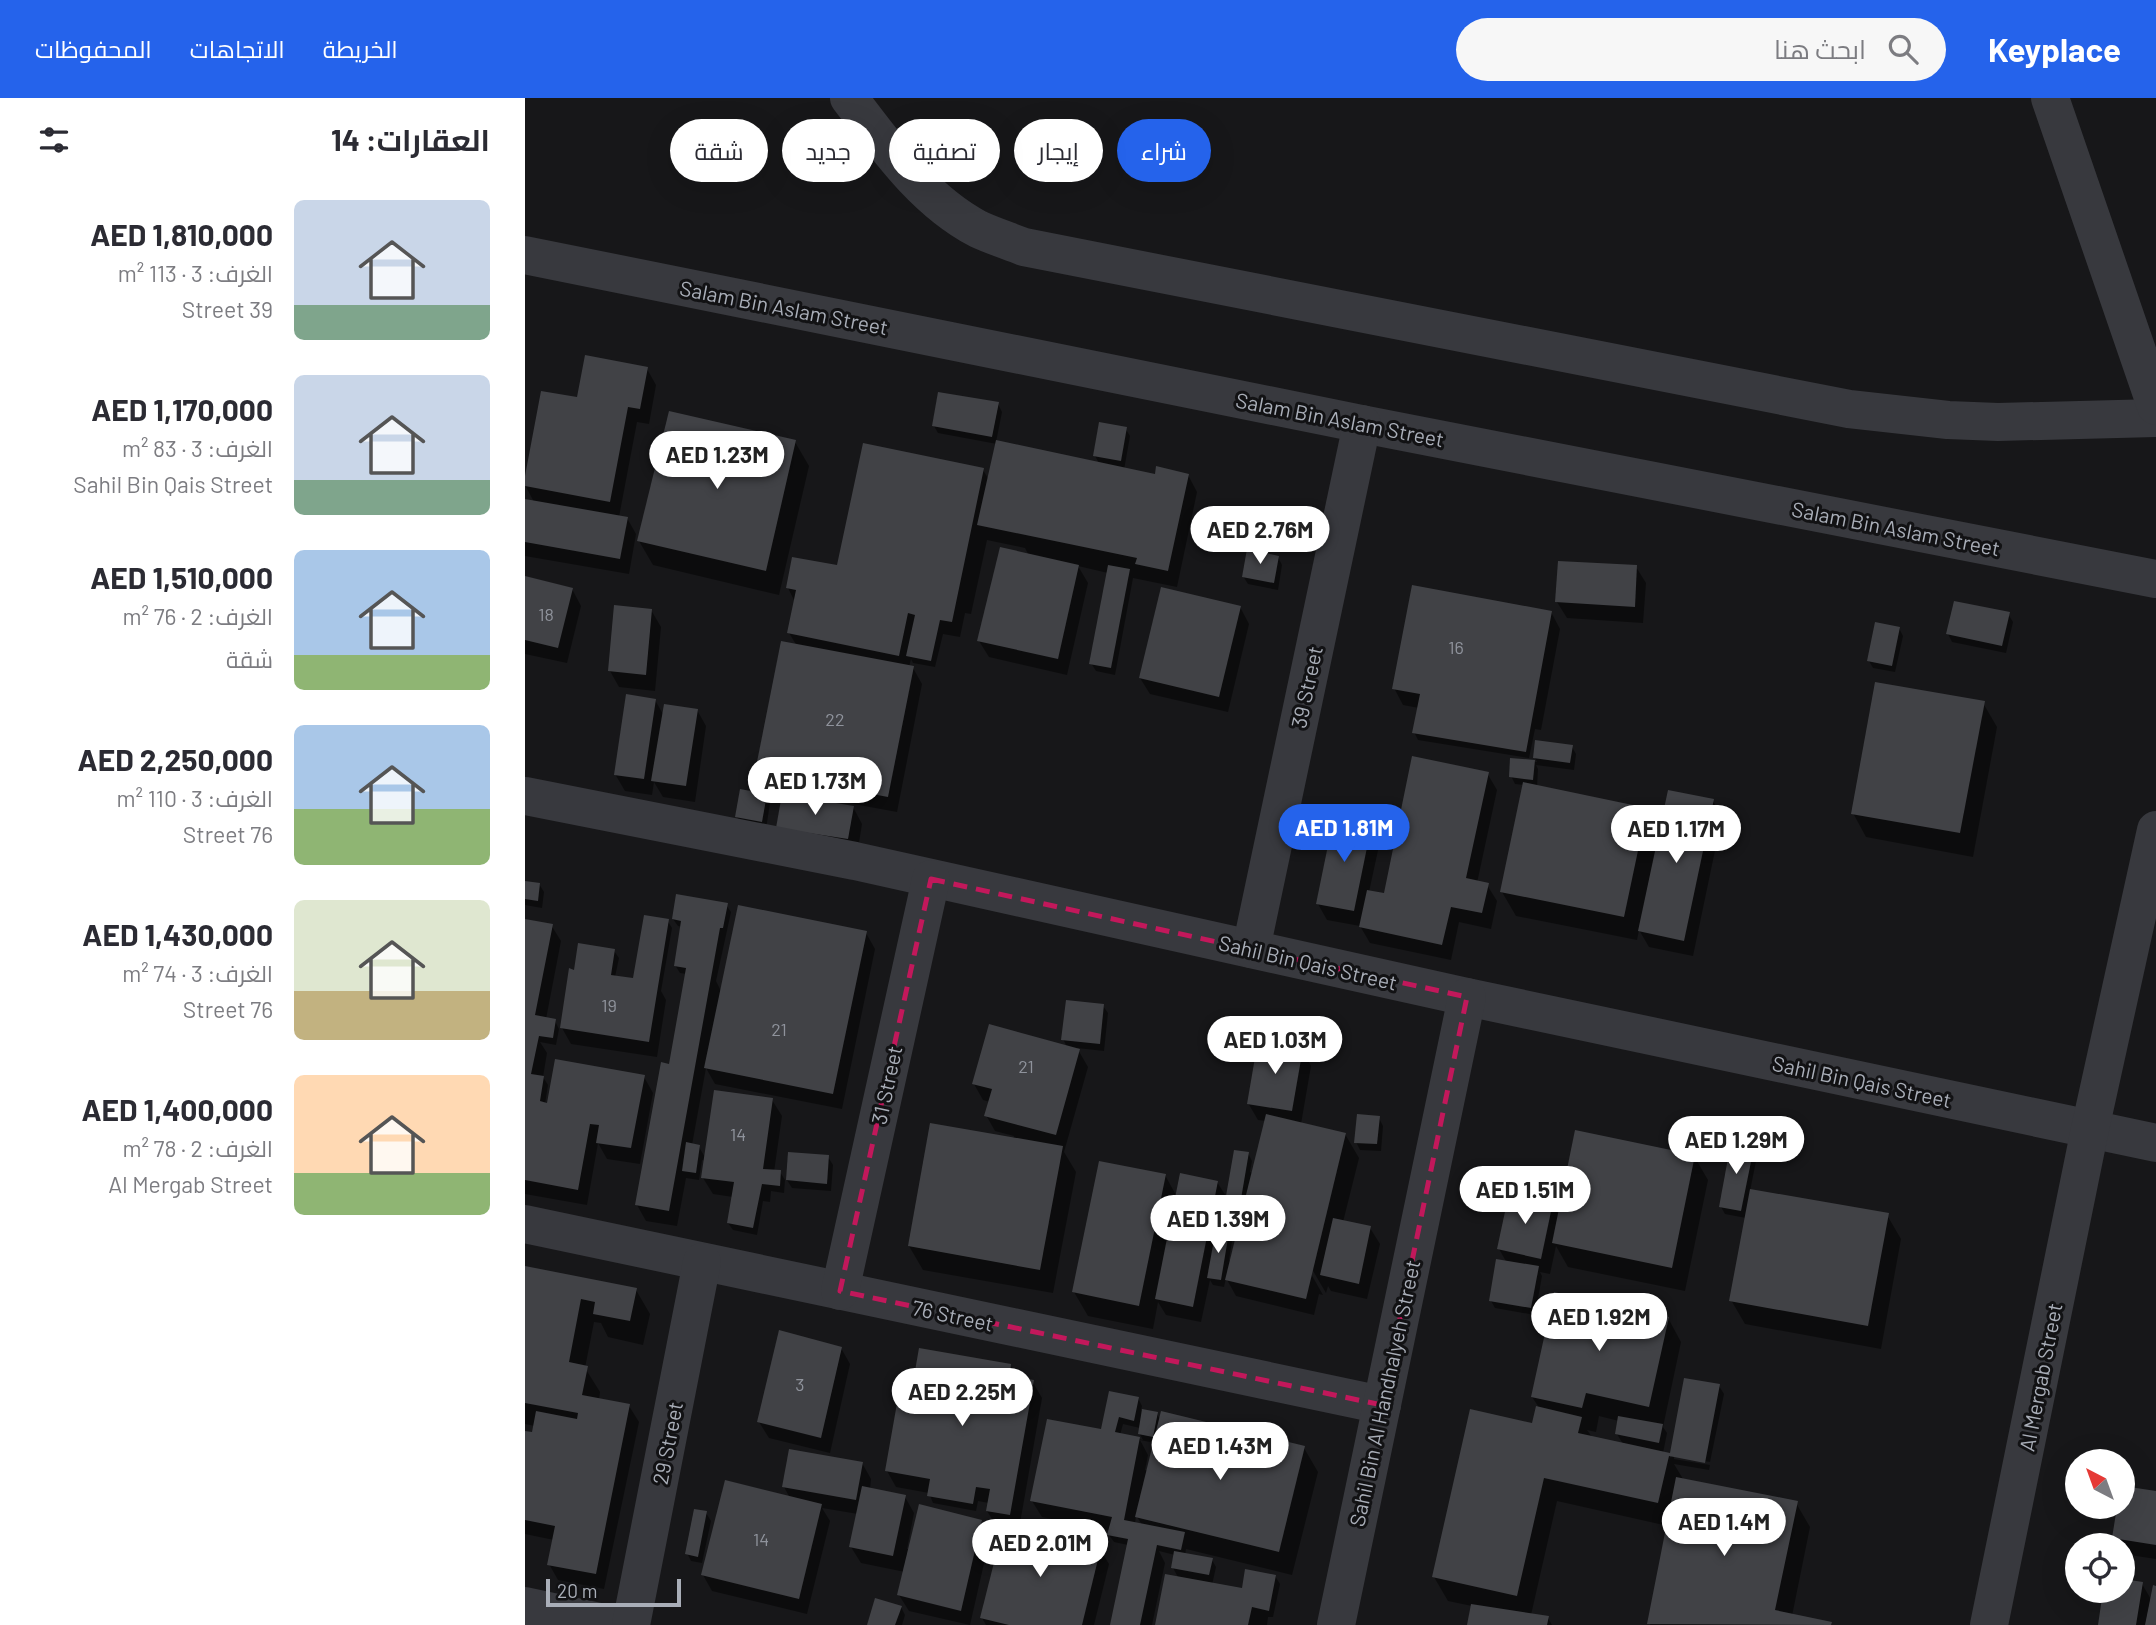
<!DOCTYPE html>
<html lang="ar">
<meta charset="utf-8">
<style>
:root{--surface:#fff;--page:#f7f7f7;--text:#2b2b33;--muted:#7c7c81;--accent:#2563eb}
body{margin:0;font-family:Barlow,Cairo,sans-serif;background:var(--page);color:var(--text);direction:rtl;height:100vh;display:flex;flex-direction:column;font-size:26px;white-space:nowrap}
*{box-sizing:border-box;margin:0}
p{font-size:23px;color:var(--muted)}
.icon{flex:none;width:38px;height:38px;fill:none;stroke:currentColor;stroke-width:2;stroke-linecap:round;stroke-linejoin:round}
.map{position:relative;flex:1;overflow:hidden;direction:ltr}
.panel{display:flex;flex-direction:column;background:var(--surface);width:525px}
.panel>*{flex:none}
.guide{position:absolute;left:21px;top:21px;width:665px;height:63px;direction:rtl;display:flex;gap:14px}
.needle{width:46px;rotate:319deg}
.buttons{position:absolute;left:1540px;top:1351px;display:grid;gap:14px}
.buttons a{display:grid;place-items:center;width:70px;height:70px;border-radius:50%;background:var(--surface);box-shadow:0 7px 28px #0002;font-size:35px}
.scale{position:absolute;left:21px;bottom:18px;width:135px;box-sizing:border-box;padding-left:7px;border:4px solid #a9aeb8;border-top:0;font-size:19px;line-height:24px;white-space:nowrap;color:#a9aeb8;-webkit-text-stroke:5px #121214;paint-order:stroke}
.price{position:absolute;translate:-50% -60px;padding:0 16px;border-radius:24px;background:#fff;color:#222;font-size:23px;line-height:46px;filter:drop-shadow(0 2px 4px #0008)}
.price::after{content:'';position:absolute;left:50%;top:42px;width:21px;height:16px;margin-left:-10px;background:inherit;clip-path:polygon(0 0,100% 0,50% 100%)}
.price.on{background:var(--accent);color:#fff}
ul{padding:0;list-style:none}
li{display:flex;align-items:center;gap:21px;height:175px;padding:0 35px}
li span{display:grid;place-items:center;flex:none;width:196px;height:140px;border-radius:10px;color:#555}
li>.icon{margin-inline-start:auto}
span .icon{width:84px;height:84px;fill:#fffc;stroke-width:1}
li b{font-size:30px}
h2{display:flex;justify-content:space-between;align-items:center;height:84px;padding:0 35px;font-size:30px}
.chip{padding:0 24px;border-radius:32px;background:var(--surface);box-shadow:0 7px 28px #0002;font-size:24px;line-height:63px}
.chip.on{background:var(--accent);color:#fff}
header{display:flex;align-items:center;gap:42px;box-sizing:border-box;height:98px;padding:0 35px;background:var(--accent);color:#fff}
header strong{font-size:33px}
nav{display:flex;gap:38px;margin-inline-start:auto;font-size:24px}
.search{width:490px;height:63px;background:var(--page);display:flex;align-items:center;gap:18px;box-sizing:border-box;padding:0 24px;border-radius:38px;color:var(--muted);font-size:26px}
main{display:flex;flex:1;min-height:0}
.map>svg:first-child{display:block}
</style>
<header>
<strong>Keyplace</strong>
<div class="search"><svg class="icon" aria-label="search" viewBox="0 0 24 24"><circle cx="10" cy="10" r="6"/><path d="M15 15l6 6"/></svg>ابحث هنا</div>
<nav><a>الخريطة</a><a>الاتجاهات</a><a>المحفوظات</a></nav>
</header>
<main>
<div class="map">
<svg width="1631" height="1527" viewBox="0 0 1631 1527">
<rect width="100%" height="100%" fill="#171719"/>
<g fill="#0007" fill-rule="evenodd">
<path d="M122 271 131 287 124 326 112 324 94 419 102 420 111 436 104 476 0 458V402L9 404 0 387 54 302Z"/>
<path d="M473 306 477 314 471 344 575 367 570 358 600 330 605 338 599 372 630 378 663 377 672 394 652 489 608 480 590 577 571 573 566 565 583 475 553 468 563 485 542 577 464 559 454 543 504 458 500 450 462 442 446 516 440 515 435 539 418 536 410 569 388 565 386 561 384 569 388 570 397 586 372 714 242 690 232 674 272 548 264 535 270 504 263 490 316 471 458 372 464 382 472 346 413 335 409 328Z"/>
<path d="M270 344 284 368 254 497 128 467 114 443Z"/>
<path d="M753 459 757 467 753 492 723 486 718 478Z"/>
<path d="M1111 469 1121 485 1118 525 1042 520 1032 504Z"/>
<path d="M0 480 47 491 56 508 42 565 0 556Z"/>
<path d="M715 509 724 526 703 614 625 596 615 580Z"/>
<path d="M126 512 136 529 130 593 94 589 85 573Z"/>
<path d="M1026 514 1035 531 1016 632 1010 631 1004 660 893 642 889 634 894 610 878 607 869 590Z"/>
<path d="M1483 516 1488 524 1481 555 1427 544 1423 536Z"/>
<path d="M1374 530 1378 538 1370 574 1348 570 1344 563Z"/>
<path d="M130 602 139 618 172 612 181 628 170 704 138 699 129 684 127 697 100 693 90 676Z"/>
<path d="M1458 605 1472 629 1448 759 1341 739 1328 715Z"/>
<path d="M1047 649 1051 656 1049 672 1011 667 1013 671 1012 689 1121 712 1135 737 1188 703 1197 719 1168 858 1124 849 1114 832 1112 842 991 818 977 794 999 687 990 686 986 678 987 662 1012 664 1010 660Z"/>
<path d="M962 675 972 692 952 785 962 787 972 803 966 831 934 824 926 862 845 845 835 828 802 822 793 806 845 727 855 743 844 794 860 797Z"/>
<path d="M241 697 245 705 241 731 216 727 212 719Z"/>
<path d="M328 709 337 726 332 757 262 746Z"/>
<path d="M0 784 14 786 19 794 17 810 0 807Z"/>
<path d="M201 807 206 814 191 883 196 893 341 835 350 851 317 1011 190 986 181 970 167 1047 174 1049 181 1061 247 1002 257 1018 249 1074H255L260 1082 259 1095 246 1093 245 1104 238 1103 232 1137 208 1132 203 1125 208 1099 188 1096 178 1080 181 1063 177 1062 174 1082 161 1080 152 1128 121 1123 112 1107 145 968 162 876 155 875 150 867 157 829 153 828 148 821Z"/>
<path d="M0 822 26 827 36 843 21 921 30 923 34 931 31 947 15 944 22 955 18 979 23 987 20 1006 119 979 128 995 115 1066 82 1061 73 1045 62 1107 0 1096Z"/>
<path d="M142 822 147 830 136 893 141 902 132 959 46 946 37 930 50 873 89 853 94 860 90 879 111 883Z"/>
<path d="M578 908 583 915 579 953 552 950 563 969 539 1054 551 1074 528 1195 398 1172 384 1148 488 1041 489 1038 470 1033 461 1017 465 1004 458 1002 449 986 542 949 538 941Z"/>
<path d="M777 951 786 968 776 1026 820 1036 834 1060 818 1124 845 1130 855 1146 842 1201 806 1193 803 1188 801 1195 784 1166 781 1167 798 1197 794 1196 789 1217 711 1198 701 1180 699 1189 688 1187 685 1182 676 1224 641 1217 633 1204 628 1231 563 1218 549 1194 640 1077 652 1099 692 1084 702 1100 695 1134 703 1135 707 1143 704 1162 707 1163 720 1108 707 1105 702 1098 723 1055 727 1063 725 1074 728 1075 741 1023 733 1022 723 1005Z"/>
<path d="M854 1020 858 1028 856 1053 835 1052 831 1044Z"/>
<path d="M1228 1051 1232 1058 1225 1093 1362 1117 1376 1141 1356 1251 1220 1226 1206 1202 1221 1120 1200 1116 1196 1109Z"/>
<path d="M1169 1058 1183 1082 1160 1193 1043 1169 1031 1148 1025 1176 1015 1174 1017 1178 1010 1217 970 1210 966 1203 982 1165 974 1151 1027 1105 1034 1117Z"/>
<path d="M303 1059 308 1067 306 1093 267 1090 262 1082Z"/>
<path d="M0 1170 111 1192 125 1216 118 1247 83 1239 76 1225 69 1224 60 1270 75 1294 74 1302 104 1308 114 1324 79 1491 33 1482 24 1466 29 1442 0 1436V1334L9 1336 10 1328 0 1326Z"/>
<path d="M1143 1220 1156 1244 1138 1329 1142 1335 1138 1355 1144 1357 1146 1360 1161 1282 1194 1288 1199 1296 1185 1364 1149 1358V1361L1185 1367 1184 1372 1149 1366 1158 1381 1271 1405 1285 1429 1267 1518 1306 1527H1125L1143 1428 1032 1403 1006 1517 1023 1520 1027 1527H944L947 1508 923 1503 909 1479 1008 1327 1013 1308 1007 1299ZM1074 1318 1094 1323 1092 1336 1098 1346 1067 1339 1062 1332 1071 1334Z"/>
<path d="M316 1250 325 1266 305 1355 244 1340 234 1324Z"/>
<path d="M485 1267 490 1275 489 1280 507 1283 517 1300 494 1431 574 1450 584 1466 569 1527H461L457 1520 479 1430 472 1429 462 1413 464 1405 453 1403 451 1413 408 1405 404 1395 371 1389 362 1373 387 1298Z"/>
<path d="M613 1300 617 1308 616 1312 632 1316 636 1323 779 1350 793 1374 767 1477 661 1451 660 1457 687 1462 691 1469 687 1487 720 1493 750 1478 755 1486 748 1519H743L742 1527H632L654 1481 648 1470 650 1457 634 1453 640 1465 627 1527H587L603 1447 589 1444 584 1437 585 1433 517 1419 507 1403 579 1334 578 1331ZM598 1326 615 1330 614 1335 618 1342 595 1337ZM615 1342 630 1345 623 1373 620 1372 623 1357ZM611 1417 617 1427 610 1426Z"/>
<path d="M337 1365 346 1381 345 1392 380 1399 389 1415 382 1451H385L456 1423 465 1439 445 1527 384 1513 374 1497 380 1474 336 1465 326 1449 333 1416 297 1410 305 1423 282 1516 187 1493 178 1477 265 1400 259 1389Z"/>
<path d="M1598 1389 1631 1395V1461L1598 1456V1447H1593L1589 1439 1594 1409H1598Z"/>
<path d="M181 1415 186 1423 177 1465 166 1463 162 1455Z"/>
<path d="M1598 1483 1617 1486 1627 1503 1631 1489V1527H1574L1580 1493H1598Z"/>
<path d="M376 1509 380 1517 377 1527H344Z"/>
</g>
<g fill="#414246">
<path d="M60 257 123 269 115 311 103 309 85 404 0 388V378L16 293 52 299Z"/>
<path d="M413 294 474 304 467 339 407 328Z"/>
<path d="M144 313 271 342 241 473 112 443Z"/>
<path d="M574 324 602 329 596 363 568 358Z"/>
<path d="M471 342 630 376 631 368 664 376 643 473 610 466 612 460 452 427Z"/>
<path d="M338 345 459 370 427 524 415 522 406 563 381 558 390 517 383 515 374 558 262 535 271 492 261 490 267 459 312 467Z"/>
<path d="M0 401 103 419 95 461 0 444Z"/>
<path d="M475 449 554 467 533 561 452 543Z"/>
<path d="M722 451 754 458 749 485 717 479Z"/>
<path d="M1033 463 1112 467 1110 509 1030 504Z"/>
<path d="M583 467 605 471 586 570 564 566Z"/>
<path d="M0 478 48 490 33 550 0 542Z"/>
<path d="M887 487 1027 513 1001 654 887 635 895 596 867 591Z"/>
<path d="M636 489 716 508 694 599 614 580Z"/>
<path d="M1429 503 1485 514 1477 548 1421 536Z"/>
<path d="M89 507 127 511 121 577 83 573Z"/>
<path d="M1350 524 1375 529 1367 568 1342 563Z"/>
<path d="M256 543 389 568 363 699 230 674Z"/>
<path d="M1350 584 1460 603 1435 735 1326 716Z"/>
<path d="M101 596 131 601 119 681 89 677Z"/>
<path d="M139 606 173 611 161 688 126 683Z"/>
<path d="M1010 642 1048 647 1045 665 1008 660Z"/>
<path d="M887 658 964 674 941 780 964 785 957 815 926 809 917 847 834 829 842 792 859 795Z"/>
<path d="M985 660 1010 662 1008 682 984 679Z"/>
<path d="M998 684 1122 710 1099 819 975 794Z"/>
<path d="M215 691 242 696 237 724 210 719Z"/>
<path d="M1143 692 1189 701 1159 843 1113 833Z"/>
<path d="M257 696 329 708 323 741 251 730Z"/>
<path d="M809 718 847 725 829 813 791 806Z"/>
<path d="M0 783 15 785 13 803 0 801Z"/>
<path d="M151 796 203 805 198 830H195L144 1113 110 1107 136 964 144 966 161 870 149 868 156 823 147 821Z"/>
<path d="M213 807 342 833 308 996 179 970Z"/>
<path d="M119 817 144 821 124 944 35 930 44 870 49 872 53 845 90 851 86 877 108 880Z"/>
<path d="M0 821 28 826 10 917 31 921 28 940 14 938 6 976 19 978 15 1003 22 1005 30 961 120 977 106 1050 71 1045 74 1027 65 1026 53 1092 0 1082Z"/>
<path d="M541 902 579 906 575 946 536 942Z"/>
<path d="M464 926 555 951 531 1037 459 1018 467 991 447 986Z"/>
<path d="M733 942 778 950 767 1013 722 1006Z"/>
<path d="M189 992 248 1000 238 1071 256 1072 255 1088 237 1086 228 1130 202 1125 209 1084 176 1080Z"/>
<path d="M741 1016 821 1035 781 1201 700 1182Z"/>
<path d="M832 1016 855 1018 852 1046 829 1045Z"/>
<path d="M405 1025 538 1048 515 1172 383 1148Z"/>
<path d="M1050 1032 1170 1057 1147 1170 1027 1145Z"/>
<path d="M161 1044 175 1047 171 1075 157 1073Z"/>
<path d="M1206 1044 1229 1049 1216 1113 1194 1109Z"/>
<path d="M709 1052 724 1054 716 1101 701 1098Z"/>
<path d="M263 1054 304 1057 302 1086 261 1082Z"/>
<path d="M574 1063 641 1076 614 1208 547 1194Z"/>
<path d="M655 1075 693 1083 668 1209 630 1201Z"/>
<path d="M1225 1091 1364 1115 1343 1228 1204 1203Z"/>
<path d="M984 1095 1028 1104 1016 1161 972 1151Z"/>
<path d="M808 1120 846 1128 834 1186 795 1177Z"/>
<path d="M691 1131 704 1134 696 1182 682 1180Z"/>
<path d="M971 1161 1014 1168 1006 1210 964 1203Z"/>
<path d="M0 1168 112 1190 105 1223 68 1216 70 1204 56 1201 44 1264 63 1268 57 1297 105 1306 71 1476 22 1467 30 1428 0 1422V1333L7 1334 11 1313 52 1321 53 1315 0 1305Z"/>
<path d="M1029 1194 1144 1219 1124 1309 1061 1295 1057 1310 1006 1299Z"/>
<path d="M254 1232 317 1249 296 1340 232 1324Z"/>
<path d="M394 1250 486 1266 485 1278 509 1282 485 1417 461 1413 465 1391 451 1389 448 1406 402 1398 405 1381 360 1373 374 1294 386 1296Z"/>
<path d="M1159 1280 1195 1286 1180 1365 1144 1358 1133 1405 1019 1380 992 1498 907 1479 945 1311 1007 1325 1011 1308 1057 1319 1053 1335 1145 1355Z"/>
<path d="M584 1293 614 1299 609 1323 594 1319 590 1334 615 1339 599 1422 660 1434 656 1452 632 1447 615 1527H585L603 1441 582 1437 587 1419 505 1403 522 1321 576 1331Z"/>
<path d="M617 1311 633 1314 628 1339 613 1336Z"/>
<path d="M636 1313 780 1348 754 1454 610 1419Z"/>
<path d="M1093 1318 1138 1326 1134 1345 1090 1336Z"/>
<path d="M264 1351 338 1364 331 1402 257 1389Z"/>
<path d="M1151 1379 1273 1403 1250 1512 1307 1524 1306 1527 1122 1526Z"/>
<path d="M200 1382 297 1406 274 1501 176 1477Z"/>
<path d="M337 1388 381 1397 368 1458 324 1449Z"/>
<path d="M1598 1388 1631 1393V1447L1587 1440 1592 1409H1598Z"/>
<path d="M394 1406 457 1422 436 1513 372 1497Z"/>
<path d="M169 1411 182 1413 173 1459 160 1456Z"/>
<path d="M479 1425 576 1449 557 1527H484L455 1520Z"/>
<path d="M649 1453 688 1460 684 1477 646 1470Z"/>
<path d="M720 1471 751 1477 744 1513 727 1509 723 1527H630L640 1476 717 1490Z"/>
<path d="M1598 1481 1618 1484 1611 1527H1573L1578 1493H1598Z"/>
<path d="M1628 1487 1631 1488V1527H1620Z"/>
<path d="M350 1500 377 1508 370 1527H342Z"/>
<path d="M946 1506 1024 1518 1022 1527H942Z"/>
</g>
<g fill="none" stroke-linecap="round" stroke-linejoin="round">
<g stroke="#38393e" stroke-width="38">
<path d="M324 0C361 48 398 102 453 131 468 138 484 143 499 149L1324 311 1423 322 1473 324 1631 320"/>
<path d="M1525 0 1631 308"/>
<path d="M0 157 837 326 1631 481"/>
<path d="M0 698 330 763 942 899 1631 1045"/>
<path d="M726 851 837 326"/>
<path d="M0 1126 857 1307"/>
<path d="M315 1193 406 781"/>
<path d="M0 1508 89 1527"/>
<path d="M106 1527 177 1164"/>
<path d="M811 1527 942 899"/>
<path d="M1464 1527 1565 1031 1631 732"/>
</g>
</g>
<path fill="none" stroke="#c2185b" stroke-width="5" stroke-dasharray="14 9" stroke-linejoin="round" d="M406 781 942 899 857 1307 315 1193Z"/>
<g text-anchor="middle" dominant-baseline="central" stroke-width="6" stroke-linejoin="round" paint-order="stroke">
<g font-size="18" fill="#8f939c">
<text x="21" y="516">18</text>
<text x="931" y="549">16</text>
<text x="310" y="621">22</text>
<text x="84" y="907">19</text>
<text x="254" y="931">21</text>
<text x="501" y="968">21</text>
<text x="213" y="1036">14</text>
<text x="275" y="1286">3</text>
<text x="236" y="1441">14</text>
</g>
<g font-size="21" fill="#a9aeb8" stroke="#121214">
<text transform="translate(259 209) rotate(11)">Salam Bin Aslam Street</text>
<text transform="translate(815 321) rotate(11)">Salam Bin Aslam Street</text>
<text transform="translate(1371 430) rotate(11)">Salam Bin Aslam Street</text>
<text transform="translate(781 589) rotate(-78)">39 Street</text>
<text transform="translate(783 864) rotate(13)">Sahil Bin Qais Street</text>
<text transform="translate(1337 983) rotate(12)">Sahil Bin Qais Street</text>
<text transform="translate(361 987) rotate(-78)">31 Street</text>
<text transform="translate(428 1217) rotate(12)">76 Street</text>
<text transform="translate(1515 1279) rotate(-79)">Al Mergab Street</text>
<text transform="translate(859 1295) rotate(-78)">Sahil Bin Al Handhalyeh Street</text>
<text transform="translate(142 1345) rotate(-79)">29 Street</text>
</g>
</g>
</svg>
<div class="buttons">
<a><svg class="needle" viewBox="-14 -14 28 28"><path d="M0-13l5 13h-10z" fill="#e53935"/><path d="M0 13l5-13h-10z" fill="#7c7c81"/></svg></a>
<a><svg class="icon" aria-label="locate" viewBox="0 0 24 24"><circle cx="12" cy="12" r="6"/><path d="M12 2v4M12 18v4M2 12h4M18 12h4"/></svg></a>
</div>
<div class="scale">20 m</div>
<b class="price" style="left:192px;top:393px">AED 1.23M</b>
<b class="price" style="left:735px;top:468px">AED 2.76M</b>
<b class="price" style="left:290px;top:719px">AED 1.73M</b>
<b class="price on" style="left:819px;top:766px">AED 1.81M</b>
<b class="price" style="left:1151px;top:767px">AED 1.17M</b>
<b class="price" style="left:750px;top:978px">AED 1.03M</b>
<b class="price" style="left:1211px;top:1078px">AED 1.29M</b>
<b class="price" style="left:1000px;top:1128px">AED 1.51M</b>
<b class="price" style="left:693px;top:1157px">AED 1.39M</b>
<b class="price" style="left:1074px;top:1255px">AED 1.92M</b>
<b class="price" style="left:437px;top:1330px">AED 2.25M</b>
<b class="price" style="left:695px;top:1384px">AED 1.43M</b>
<b class="price" style="left:1199px;top:1460px">AED 1.4M</b>
<b class="price" style="left:515px;top:1481px">AED 2.01M</b>
<div class="guide">
<a class="chip on">شراء</a>
<a class="chip">إيجار</a>
<a class="chip">تصفية</a>
<a class="chip">جديد</a>
<a class="chip">شقة</a>
</div>
</div>
<section class="panel">
<h2>العقارات: 14<svg class="icon" aria-label="filters" viewBox="0 0 24 24"><path d="M4 7h16M4 17h16"/><circle cx="9" cy="7" r="2"/><circle cx="15" cy="17" r="2"/></svg></h2>
<ul>
<li><span style="background:linear-gradient(#c9d6e8 75%,#7fa58c 0)"><svg class="icon" aria-label="home" viewBox="0 0 24 24"><path d="M3 11l9-7 9 7M6 9v11h12V9"/></svg></span><div><b>AED 1,810,000</b><p>الغرف: 3 · 113 m²</p><p>39 Street</p></div></li>
<li><span style="background:linear-gradient(#c9d6e8 75%,#7fa58c 0)"><svg class="icon" aria-label="home" viewBox="0 0 24 24"><path d="M3 11l9-7 9 7M6 9v11h12V9"/></svg></span><div><b>AED 1,170,000</b><p>الغرف: 3 · 83 m²</p><p>Sahil Bin Qais Street</p></div></li>
<li><span style="background:linear-gradient(#a9c7e8 75%,#8fb573 0)"><svg class="icon" aria-label="home" viewBox="0 0 24 24"><path d="M3 11l9-7 9 7M6 9v11h12V9"/></svg></span><div><b>AED 1,510,000</b><p>الغرف: 2 · 76 m²</p><p>شقة</p></div></li>
<li><span style="background:linear-gradient(#a9c7e8 60%,#8fb573 0)"><svg class="icon" aria-label="home" viewBox="0 0 24 24"><path d="M3 11l9-7 9 7M6 9v11h12V9"/></svg></span><div><b>AED 2,250,000</b><p>الغرف: 3 · 110 m²</p><p>76 Street</p></div></li>
<li><span style="background:linear-gradient(#dfe7d0 65%,#c2b280 0)"><svg class="icon" aria-label="home" viewBox="0 0 24 24"><path d="M3 11l9-7 9 7M6 9v11h12V9"/></svg></span><div><b>AED 1,430,000</b><p>الغرف: 3 · 74 m²</p><p>76 Street</p></div></li>
<li><span style="background:linear-gradient(#ffd9b3 70%,#8fb573 0)"><svg class="icon" aria-label="home" viewBox="0 0 24 24"><path d="M3 11l9-7 9 7M6 9v11h12V9"/></svg></span><div><b>AED 1,400,000</b><p>الغرف: 2 · 78 m²</p><p>Al Mergab Street</p></div></li>
</ul>
</section>
</main>
